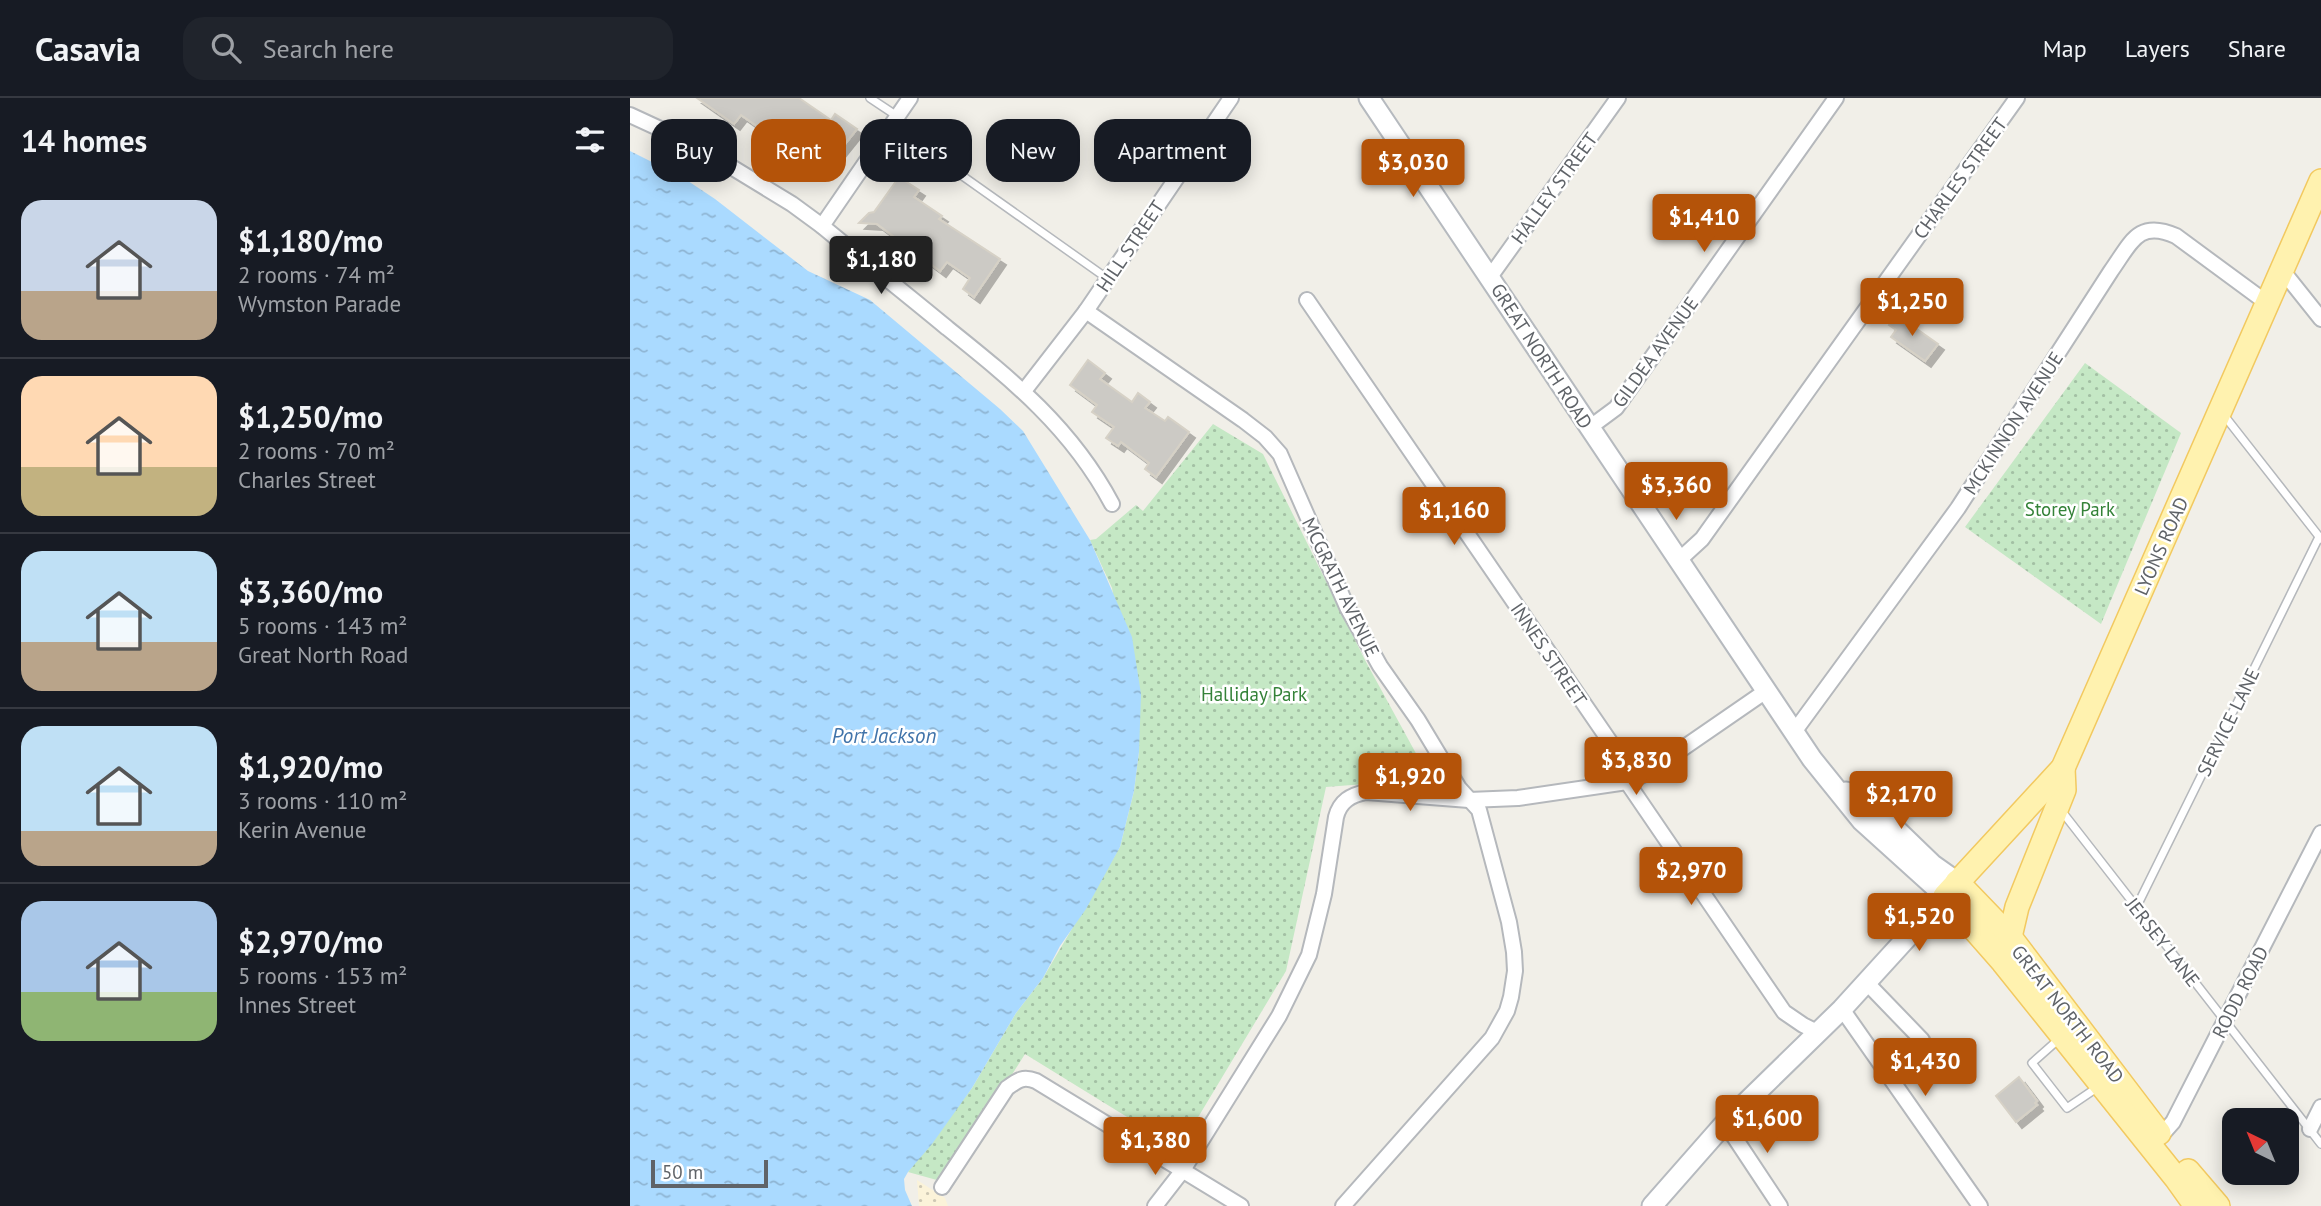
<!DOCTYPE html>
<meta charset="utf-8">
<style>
:root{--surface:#171b24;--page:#20242c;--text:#f1f3f6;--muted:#9ea1a6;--line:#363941;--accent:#b45309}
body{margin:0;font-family:"PT Sans",sans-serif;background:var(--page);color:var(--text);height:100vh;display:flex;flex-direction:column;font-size:26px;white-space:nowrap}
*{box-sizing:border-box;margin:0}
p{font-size:23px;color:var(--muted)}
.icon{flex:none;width:38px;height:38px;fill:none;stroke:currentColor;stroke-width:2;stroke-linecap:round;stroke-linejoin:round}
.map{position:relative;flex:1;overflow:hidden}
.side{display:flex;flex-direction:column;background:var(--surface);width:630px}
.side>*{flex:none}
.guide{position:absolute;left:21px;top:21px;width:665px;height:63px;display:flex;gap:14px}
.needle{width:46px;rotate:317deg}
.buttons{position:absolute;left:1592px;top:1010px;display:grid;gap:14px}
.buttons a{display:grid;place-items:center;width:77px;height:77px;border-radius:14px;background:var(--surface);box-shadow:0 4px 18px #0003;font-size:35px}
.scale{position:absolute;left:21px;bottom:18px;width:117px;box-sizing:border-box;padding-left:7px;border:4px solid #5f6368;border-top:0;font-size:19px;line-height:24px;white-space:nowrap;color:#5f6368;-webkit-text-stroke:5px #fff;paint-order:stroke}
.price{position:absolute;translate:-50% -60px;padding:0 16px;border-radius:7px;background:var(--accent);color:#fff;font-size:23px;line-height:46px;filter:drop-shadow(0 2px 4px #0008)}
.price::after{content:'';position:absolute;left:50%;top:42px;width:21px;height:16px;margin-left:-10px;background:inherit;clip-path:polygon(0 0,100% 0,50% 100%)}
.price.on{background:#222;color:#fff}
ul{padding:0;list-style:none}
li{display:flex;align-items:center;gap:21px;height:175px;padding:0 21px}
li+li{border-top:2px solid var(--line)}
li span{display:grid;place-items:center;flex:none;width:196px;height:140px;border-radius:21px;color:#555}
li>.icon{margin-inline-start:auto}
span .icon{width:84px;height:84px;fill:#fffc;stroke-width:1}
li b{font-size:30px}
h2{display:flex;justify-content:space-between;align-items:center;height:84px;padding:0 21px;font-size:30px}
.chip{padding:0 24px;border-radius:21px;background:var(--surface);box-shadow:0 4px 18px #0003;font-size:24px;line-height:63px}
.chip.on{background:var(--accent);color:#fff}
header{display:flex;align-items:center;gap:42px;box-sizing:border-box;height:98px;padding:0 35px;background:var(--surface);border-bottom:2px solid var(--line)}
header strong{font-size:33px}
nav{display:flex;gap:38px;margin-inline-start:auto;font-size:24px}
.search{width:490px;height:63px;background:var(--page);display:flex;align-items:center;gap:18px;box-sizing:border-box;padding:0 24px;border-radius:21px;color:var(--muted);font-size:26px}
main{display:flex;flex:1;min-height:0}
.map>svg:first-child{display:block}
</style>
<header>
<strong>Casavia</strong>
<div class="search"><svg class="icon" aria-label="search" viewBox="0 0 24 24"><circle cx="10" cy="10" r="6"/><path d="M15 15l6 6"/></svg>Search here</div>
<nav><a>Map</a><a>Layers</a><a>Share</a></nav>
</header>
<main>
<section class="side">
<h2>14 homes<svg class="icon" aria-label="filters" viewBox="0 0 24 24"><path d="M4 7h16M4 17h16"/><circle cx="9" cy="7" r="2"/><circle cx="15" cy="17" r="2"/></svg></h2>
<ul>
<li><span style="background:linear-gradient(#c9d6e8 65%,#b9a48a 0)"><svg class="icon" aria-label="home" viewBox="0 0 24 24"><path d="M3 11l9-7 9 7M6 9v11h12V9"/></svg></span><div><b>$1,180/mo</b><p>2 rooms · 74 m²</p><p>Wymston Parade</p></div></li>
<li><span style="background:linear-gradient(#ffd9b3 65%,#c2b280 0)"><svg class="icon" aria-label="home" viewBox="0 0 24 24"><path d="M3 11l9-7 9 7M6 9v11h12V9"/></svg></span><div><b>$1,250/mo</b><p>2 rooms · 70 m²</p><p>Charles Street</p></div></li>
<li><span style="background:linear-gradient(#bfe0f5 65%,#b9a48a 0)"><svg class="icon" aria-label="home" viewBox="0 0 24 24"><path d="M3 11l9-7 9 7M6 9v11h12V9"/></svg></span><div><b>$3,360/mo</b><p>5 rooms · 143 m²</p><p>Great North Road</p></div></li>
<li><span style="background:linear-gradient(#bfe0f5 75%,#b9a48a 0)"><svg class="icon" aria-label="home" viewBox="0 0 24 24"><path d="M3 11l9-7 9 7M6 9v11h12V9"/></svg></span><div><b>$1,920/mo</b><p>3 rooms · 110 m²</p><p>Kerin Avenue</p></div></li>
<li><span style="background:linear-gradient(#a9c7e8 65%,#8fb573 0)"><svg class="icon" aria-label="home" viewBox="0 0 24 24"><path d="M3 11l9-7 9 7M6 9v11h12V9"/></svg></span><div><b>$2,970/mo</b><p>5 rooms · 153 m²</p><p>Innes Street</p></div></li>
</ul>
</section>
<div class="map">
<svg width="1691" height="1108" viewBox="0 0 1691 1108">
<defs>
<pattern id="sand-dots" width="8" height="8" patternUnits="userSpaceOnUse" patternTransform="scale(1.75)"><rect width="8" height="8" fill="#fbf3d9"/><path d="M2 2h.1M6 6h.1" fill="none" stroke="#cec8b4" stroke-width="1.8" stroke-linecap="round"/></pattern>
<pattern id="park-dots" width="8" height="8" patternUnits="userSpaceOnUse" patternTransform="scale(1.75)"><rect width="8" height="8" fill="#c5e8c5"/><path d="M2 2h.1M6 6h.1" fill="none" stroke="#a3c0a4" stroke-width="1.8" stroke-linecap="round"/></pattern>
<pattern id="water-ripples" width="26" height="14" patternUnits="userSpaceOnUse" patternTransform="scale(1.75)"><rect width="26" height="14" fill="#aadaff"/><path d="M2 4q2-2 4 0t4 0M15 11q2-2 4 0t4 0" fill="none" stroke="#8eb4d2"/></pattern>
<filter id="shadow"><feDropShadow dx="6" dy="6" stdDeviation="0" flood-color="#0004"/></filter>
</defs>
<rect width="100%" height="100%" fill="#f1efe8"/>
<path fill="url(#sand-dots)" d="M287 1082 315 1100 318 1108H289Z"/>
<g fill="url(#park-dots)">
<path d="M1455 265 1551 335 1471 526 1335 429Z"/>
<path d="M583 326 633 356 736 564 800 681 696 689 656 873 549 1051 395 956 314 1084 278 1074 342 990 386 915 413 880 490 749 504 693 509 654 482 490 460 442 466 441 506 407 513 413Z"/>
</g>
<path fill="url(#water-ripples)" d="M0 53 52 79 85 101 178 173 240 202 370 311 393 333 460 442 502 539 511 596 509 654 504 693 490 749 456 811 430 848 413 880 386 915 342 990 302 1046 278 1074 274 1081 275 1092 282 1108H0Z"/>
<g fill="#cccac5" stroke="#d6d1c6" stroke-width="2" filter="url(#shadow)">
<path d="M67 0H169L201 22 205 16 227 31 206 57 197 50 190 60 180 52 181 51 147 26 143 32 138 28 134 33 111 17 104 26Z"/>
<path d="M269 79 289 92 284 99 312 118 309 121 370 161 344 199 333 191 340 180 317 164 310 173 247 126 229 125 239 115 244 114Z"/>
<path d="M1267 217 1308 246 1295 263 1261 239 1266 232 1259 227Z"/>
<path d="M458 262 475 275 470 281 502 304 508 295 520 304 515 310 535 323 538 319 559 334 526 379 515 371 519 365 491 344 488 348 476 340 484 329 462 314 467 307 440 287Z"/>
<path d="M1389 979 1407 1003 1405 1005 1407 1007 1386 1024 1366 998Z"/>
</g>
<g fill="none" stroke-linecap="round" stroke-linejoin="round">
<defs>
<g id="lane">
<path d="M240 0 267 18"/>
<path d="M262 28 478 181"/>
<path d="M1593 316 1691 441"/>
<path d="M1430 711 1691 1046"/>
<path d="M1506 810 1689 439"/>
<path d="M1429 941 1402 965 1437 1010 1468 989"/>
</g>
<g id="street">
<path d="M0 17 67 48 162 106 192 128C233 162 275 195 316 229 382 282 441 329 482 406"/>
<path d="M192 128 280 0"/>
<path d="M1652 172 1691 221"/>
<path d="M860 179 988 0"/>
<path d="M677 202 987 654 994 668 997 684 1154 914 1173 927 1189 935"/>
<path d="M456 213 613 322 635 339 650 356 717 509 750 568 788 622 829 690 849 712 879 824 884 854 885 873 881 899 877 913 862 940 713 1108"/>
<path d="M394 293 456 213 601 0"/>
<path d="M959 330 986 310 1206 0"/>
<path d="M1048 463 1072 441 1387 0"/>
<path d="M1164 634 1328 410 1481 173C1501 145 1508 121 1546 138L1637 205"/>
<path d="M1236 884 1292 942"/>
<path d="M1212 911 1350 1108"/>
<path d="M1095 1025 1150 1108"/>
<path d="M1680 1031 1691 1009"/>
<path d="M1527 1042 1543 1024 1691 735"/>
<path d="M312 1089 377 990C388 982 393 978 406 983L611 1108"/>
<path d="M525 1108 553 1072 649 918 679 857 694 796 706 719C710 703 721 697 736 694L839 702 888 700 997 684 1017 675 1136 593"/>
</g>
<g id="secondary">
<path d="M739 0 1182 661 1232 723 1315 798 1212 911 1095 1025 1022 1108"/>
<path d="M1216 694 1246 712 1303 767 1327 784"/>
</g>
<g id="primary">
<path d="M1327 784 1380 839 1529 1035"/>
<path d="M1380 839 1387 809 1434 692 1433 670"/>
<path d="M1558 1073 1588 1108"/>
<path d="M1566 1108 1546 1080 1373 864 1315 798 1433 670 1691 83"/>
</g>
</defs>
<use href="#lane" stroke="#b5b8bc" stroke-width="10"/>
<use href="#street" stroke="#b5b8bc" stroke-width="18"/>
<use href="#secondary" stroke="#b6babf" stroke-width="23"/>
<use href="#primary" stroke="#f2c960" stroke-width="26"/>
<use href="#lane" stroke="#fff" stroke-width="7"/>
<use href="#street" stroke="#fff" stroke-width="14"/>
<use href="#secondary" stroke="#fff" stroke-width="19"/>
<use href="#primary" stroke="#fff2af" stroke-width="23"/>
</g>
<g text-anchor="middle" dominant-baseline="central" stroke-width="5" stroke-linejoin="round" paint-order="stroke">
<g font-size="19" fill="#5f6368" stroke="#fff">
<text transform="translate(1330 80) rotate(-54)">CHARLES STREET</text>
<text transform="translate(924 90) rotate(-54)">HALLEY STREET</text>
<text transform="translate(500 148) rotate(-56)">HILL STREET</text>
<text transform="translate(1025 254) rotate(-54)">GILDEA AVENUE</text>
<text transform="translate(912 258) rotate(57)">GREAT NORTH ROAD</text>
<text transform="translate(1383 325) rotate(-57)">MCKINNON AVENUE</text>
<text transform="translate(1531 448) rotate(-66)">LYONS ROAD</text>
<text transform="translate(711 489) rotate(64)">MCGRATH AVENUE</text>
<text transform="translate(919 556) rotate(56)">INNES STREET</text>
<text transform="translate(1598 624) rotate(-64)">SERVICE LANE</text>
<text transform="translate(1533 844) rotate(52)">JERSEY LANE</text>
<text transform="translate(1610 894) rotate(-63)">RODD ROAD</text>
<text transform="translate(1438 916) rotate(52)">GREAT NORTH ROAD</text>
</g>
<g font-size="19" fill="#348238" stroke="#fff">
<text x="1440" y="411">Storey Park</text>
<text x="624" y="596">Halliday Park</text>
</g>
<g font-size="21" font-style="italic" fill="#4174aa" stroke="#fff">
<text x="254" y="637">Port Jackson</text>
</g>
</g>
</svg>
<div class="buttons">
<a><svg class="needle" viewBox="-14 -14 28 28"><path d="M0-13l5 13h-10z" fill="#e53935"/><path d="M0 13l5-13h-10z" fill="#9ea1a6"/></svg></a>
</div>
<div class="scale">50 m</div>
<b class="price" style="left:783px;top:101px">$3,030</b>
<b class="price" style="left:1074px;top:156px">$1,410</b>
<b class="price on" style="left:251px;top:198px">$1,180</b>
<b class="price" style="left:1282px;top:240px">$1,250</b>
<b class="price" style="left:1046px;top:424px">$3,360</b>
<b class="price" style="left:824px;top:449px">$1,160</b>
<b class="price" style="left:1006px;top:699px">$3,830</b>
<b class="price" style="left:780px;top:715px">$1,920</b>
<b class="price" style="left:1271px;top:733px">$2,170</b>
<b class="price" style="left:1061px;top:809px">$2,970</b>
<b class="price" style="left:1289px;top:855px">$1,520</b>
<b class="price" style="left:1295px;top:1000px">$1,430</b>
<b class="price" style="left:1137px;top:1057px">$1,600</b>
<b class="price" style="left:525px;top:1079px">$1,380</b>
<div class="guide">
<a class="chip">Buy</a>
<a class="chip on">Rent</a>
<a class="chip">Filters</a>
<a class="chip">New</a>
<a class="chip">Apartment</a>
</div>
</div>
</main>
